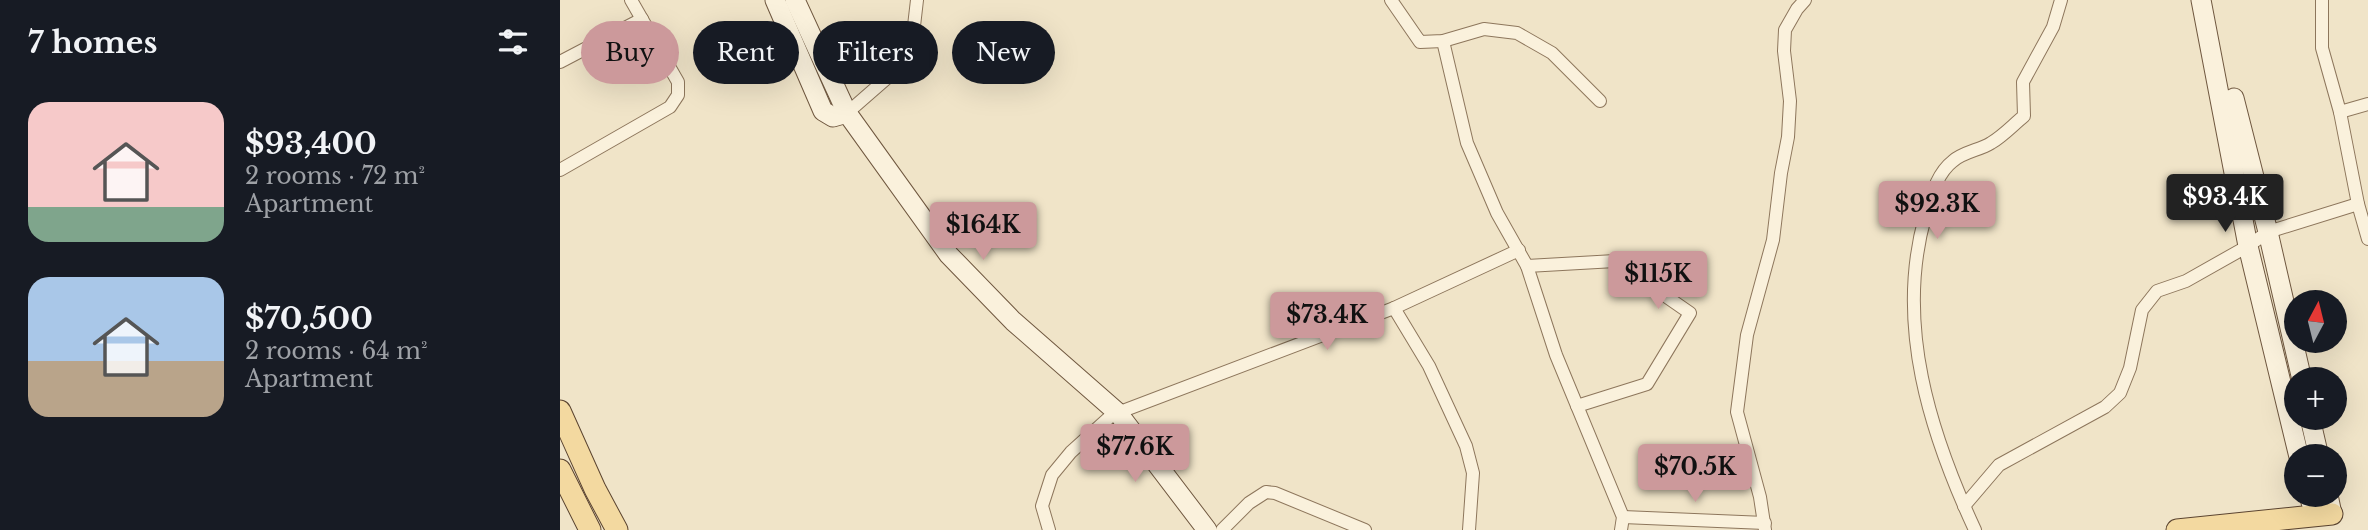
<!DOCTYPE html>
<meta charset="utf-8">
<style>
:root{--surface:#171b24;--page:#20242c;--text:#f1f3f6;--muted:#9ea1a6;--accent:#cc999b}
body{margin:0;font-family:"Libre Baskerville",serif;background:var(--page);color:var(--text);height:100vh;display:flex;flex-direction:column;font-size:26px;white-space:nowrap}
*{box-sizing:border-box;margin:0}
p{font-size:23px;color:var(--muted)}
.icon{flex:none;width:38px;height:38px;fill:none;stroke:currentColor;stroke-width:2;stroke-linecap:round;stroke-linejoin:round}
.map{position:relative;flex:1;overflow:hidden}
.details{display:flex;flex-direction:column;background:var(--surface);width:560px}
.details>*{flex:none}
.hud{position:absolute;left:21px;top:21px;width:665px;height:63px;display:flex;gap:14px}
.needle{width:46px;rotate:7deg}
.tools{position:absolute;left:1724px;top:290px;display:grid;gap:14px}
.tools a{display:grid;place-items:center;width:63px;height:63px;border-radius:50%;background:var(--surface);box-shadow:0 7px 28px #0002;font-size:35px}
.price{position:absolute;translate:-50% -60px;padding:0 16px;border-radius:7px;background:var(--accent);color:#111;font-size:23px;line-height:46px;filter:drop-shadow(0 2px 4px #0008)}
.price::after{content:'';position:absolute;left:50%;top:42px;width:21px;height:16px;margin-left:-10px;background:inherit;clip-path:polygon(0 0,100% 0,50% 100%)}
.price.active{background:#222;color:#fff}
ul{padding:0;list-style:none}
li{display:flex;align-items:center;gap:21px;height:175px;padding:0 28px}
li span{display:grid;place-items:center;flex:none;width:196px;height:140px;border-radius:21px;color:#555}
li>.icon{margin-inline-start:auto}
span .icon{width:84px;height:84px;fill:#fffc;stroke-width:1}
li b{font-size:30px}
h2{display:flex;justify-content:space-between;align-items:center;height:84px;padding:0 28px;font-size:30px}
.pill{padding:0 24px;border-radius:32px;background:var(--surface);box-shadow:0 7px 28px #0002;font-size:24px;line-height:63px}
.pill.active{background:var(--accent);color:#111}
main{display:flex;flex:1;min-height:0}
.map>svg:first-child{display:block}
</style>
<main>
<section class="details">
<h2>7 homes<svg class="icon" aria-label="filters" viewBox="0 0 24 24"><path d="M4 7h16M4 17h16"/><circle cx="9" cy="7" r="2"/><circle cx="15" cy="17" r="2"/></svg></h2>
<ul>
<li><span style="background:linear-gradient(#f6c9c9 75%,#7fa58c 0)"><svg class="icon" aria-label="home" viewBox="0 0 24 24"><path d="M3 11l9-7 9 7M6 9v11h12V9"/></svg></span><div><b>$93,400</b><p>2 rooms · 72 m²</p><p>Apartment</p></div></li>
<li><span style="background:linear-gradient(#a9c7e8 60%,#b9a48a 0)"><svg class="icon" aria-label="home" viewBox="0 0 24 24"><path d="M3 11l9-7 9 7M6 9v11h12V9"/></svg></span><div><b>$70,500</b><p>2 rooms · 64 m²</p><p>Apartment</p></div></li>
</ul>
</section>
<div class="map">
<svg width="1808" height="530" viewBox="0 0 1808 530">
<rect width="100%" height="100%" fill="#f0e4c8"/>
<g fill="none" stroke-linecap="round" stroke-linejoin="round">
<defs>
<g id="street">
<path d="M831 0 860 42 883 41 924 29 957 33 992 53 1040 101"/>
<path d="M1762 0V48L1780 112 1798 204 1808 239"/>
<path d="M883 41 907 143 937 213 967 266 996 355 1063 517 1061 530"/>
<path d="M0 62 82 19"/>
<path d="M1780 112 1808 104"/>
<path d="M287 113 342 65 354 26 357 0"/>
<path d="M0 170 110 107 118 95V82L71 0"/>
<path d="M967 266 1055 261 1130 313 1087 384 1017 406"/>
<path d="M834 308 869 366 906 446 913 473 909 530"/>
<path d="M1404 506 1439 465 1545 407 1560 393 1570 368 1582 310 1597 291 1626 281 1688 246 1708 232 1798 204"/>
<path d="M1063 517 1205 523"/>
<path d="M489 530 482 506 492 475 511 452 552 415 834 308 959 250"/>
<path d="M662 530 689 503 706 492 715 493 805 530"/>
<path d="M1205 530 1200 497 1177 412 1187 335 1213 240 1221 173 1228 137 1230 101 1224 51 1225 30 1237 9 1245 0"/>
<path d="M1415 530C1370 433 1335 324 1365 217 1371 198 1376 174 1393 161 1403 152 1420 150 1431 143 1443 136 1453 125 1464 116L1463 82 1493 27 1501 0"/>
</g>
<g id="secondary">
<path d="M215 0 263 111 273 117 287 113"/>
<path d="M235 0 287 113 389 255 453 321 558 413 647 530"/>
<path d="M1641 0 1688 246 1739 457"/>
<path d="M1674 98 1708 232 1742 380"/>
<path d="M1750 418 1759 457"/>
<path d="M1749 495 1755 516"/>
<path d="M1768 495 1772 514"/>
</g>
<g id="primary">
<path d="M0 411 35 489 57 530"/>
<path d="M0 470 30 530"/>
<path d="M1617 530 1772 514"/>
</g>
</defs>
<use href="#street" stroke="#8d765c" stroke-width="14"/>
<use href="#secondary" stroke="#6f573f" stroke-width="21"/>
<use href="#primary" stroke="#5b4430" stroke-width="23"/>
<use href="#street" stroke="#faf1dc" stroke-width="12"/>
<use href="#secondary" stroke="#faf1dc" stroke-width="19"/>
<use href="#primary" stroke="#f3d9a0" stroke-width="21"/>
</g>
</svg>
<div class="tools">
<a><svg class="needle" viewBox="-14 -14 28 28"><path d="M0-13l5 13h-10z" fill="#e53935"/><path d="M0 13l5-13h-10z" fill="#9ea1a6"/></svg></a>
<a>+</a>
<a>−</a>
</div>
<b class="price active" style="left:1665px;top:234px">$93.4K</b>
<b class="price" style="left:1377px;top:241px">$92.3K</b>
<b class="price" style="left:423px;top:262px">$164K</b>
<b class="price" style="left:1098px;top:311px">$115K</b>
<b class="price" style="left:767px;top:352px">$73.4K</b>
<b class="price" style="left:575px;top:484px">$77.6K</b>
<b class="price" style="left:1135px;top:504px">$70.5K</b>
<div class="hud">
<a class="pill active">Buy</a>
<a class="pill">Rent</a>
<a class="pill">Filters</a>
<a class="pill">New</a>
</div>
</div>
</main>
